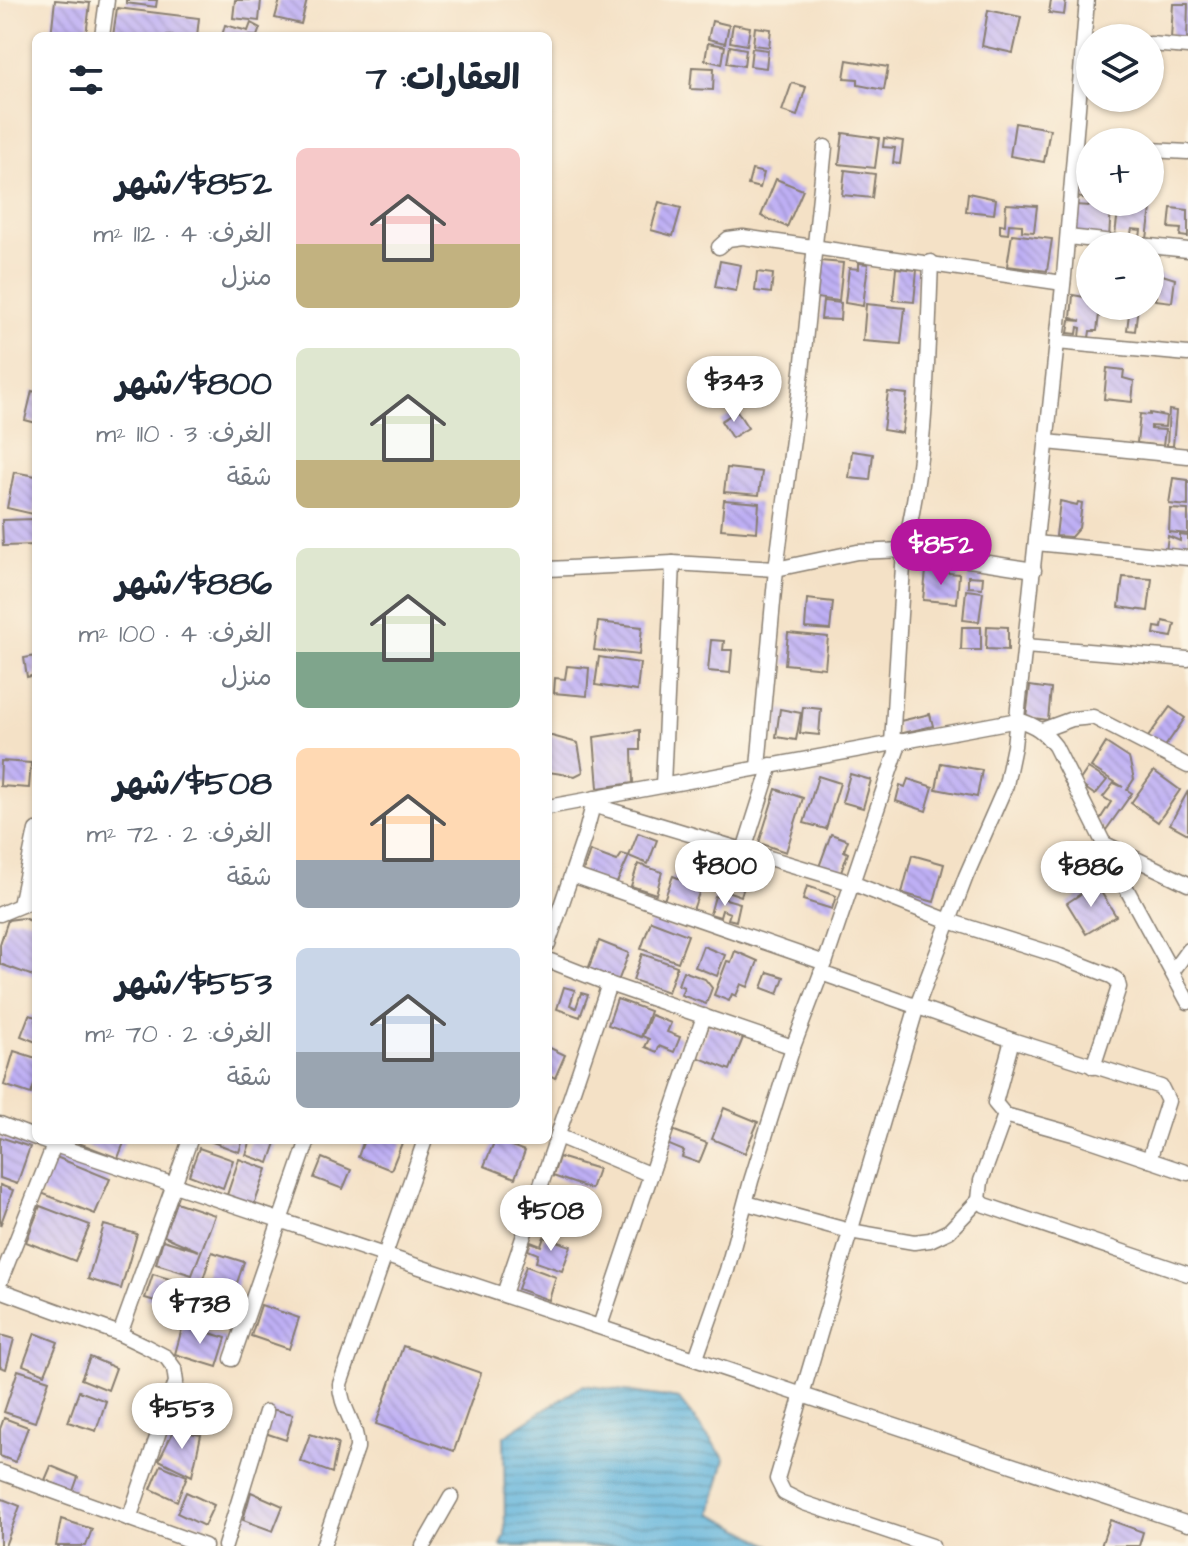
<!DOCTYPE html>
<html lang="ar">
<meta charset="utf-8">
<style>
:root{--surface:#fff;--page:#f2f2f3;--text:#1f2937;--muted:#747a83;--accent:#b5179e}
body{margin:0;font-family:"Architects Daughter","Playpen Sans Arabic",sans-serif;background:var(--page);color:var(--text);direction:rtl;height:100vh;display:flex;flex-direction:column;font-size:30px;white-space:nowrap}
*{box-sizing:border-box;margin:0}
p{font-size:26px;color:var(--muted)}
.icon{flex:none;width:44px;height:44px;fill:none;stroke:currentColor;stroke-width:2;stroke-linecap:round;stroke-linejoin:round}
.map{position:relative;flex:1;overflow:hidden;direction:ltr}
.details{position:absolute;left:32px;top:32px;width:520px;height:1112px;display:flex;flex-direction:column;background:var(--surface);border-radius:12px;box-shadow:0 2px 6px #0004;direction:rtl}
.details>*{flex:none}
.tools{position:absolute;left:1076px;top:24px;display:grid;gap:16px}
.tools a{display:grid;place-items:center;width:88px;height:88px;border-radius:50%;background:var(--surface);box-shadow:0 2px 6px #0004;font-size:40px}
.price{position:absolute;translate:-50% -68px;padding:0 18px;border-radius:28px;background:#fff;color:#222;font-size:26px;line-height:52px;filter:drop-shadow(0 2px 4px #0008)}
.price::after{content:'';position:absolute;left:50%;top:48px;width:24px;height:18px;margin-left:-12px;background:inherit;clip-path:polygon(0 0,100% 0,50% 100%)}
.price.active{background:var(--accent);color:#fff}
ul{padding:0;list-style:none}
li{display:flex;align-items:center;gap:24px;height:200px;padding:0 32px}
li span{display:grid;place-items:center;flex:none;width:224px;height:160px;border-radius:12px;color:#555}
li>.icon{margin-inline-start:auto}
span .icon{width:96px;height:96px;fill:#fffc;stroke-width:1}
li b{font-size:34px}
h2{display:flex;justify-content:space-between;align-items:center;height:96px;padding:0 32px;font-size:34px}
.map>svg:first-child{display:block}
</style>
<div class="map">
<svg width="1188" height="1546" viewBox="0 0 1188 1546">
<defs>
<pattern id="water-rules" width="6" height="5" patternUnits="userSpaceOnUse" patternTransform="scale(2)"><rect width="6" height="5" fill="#60b4dc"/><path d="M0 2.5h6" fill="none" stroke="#4e92b2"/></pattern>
<pattern id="building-back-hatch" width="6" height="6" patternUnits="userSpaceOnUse" patternTransform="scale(2)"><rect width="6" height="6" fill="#beaff4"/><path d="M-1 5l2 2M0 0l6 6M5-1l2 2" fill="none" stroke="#a396d1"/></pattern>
</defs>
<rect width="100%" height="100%" fill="#fcf5e5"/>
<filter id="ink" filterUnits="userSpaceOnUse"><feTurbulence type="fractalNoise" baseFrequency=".0125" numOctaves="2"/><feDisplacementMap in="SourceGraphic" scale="16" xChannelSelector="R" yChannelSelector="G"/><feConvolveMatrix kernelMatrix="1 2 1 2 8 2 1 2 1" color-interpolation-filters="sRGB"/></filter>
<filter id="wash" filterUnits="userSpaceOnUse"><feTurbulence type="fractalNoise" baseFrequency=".006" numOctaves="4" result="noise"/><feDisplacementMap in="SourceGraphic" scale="32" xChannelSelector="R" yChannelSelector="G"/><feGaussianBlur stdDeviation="1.8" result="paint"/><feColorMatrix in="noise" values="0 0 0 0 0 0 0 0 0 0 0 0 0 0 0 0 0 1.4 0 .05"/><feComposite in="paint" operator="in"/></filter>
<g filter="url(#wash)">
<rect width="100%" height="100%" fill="#f4e1c6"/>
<path fill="url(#water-rules)" stroke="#3e687c" stroke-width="2" d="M583 1385 679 1399 725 1459 711 1513 772 1546H501L505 1534 504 1436Z"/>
<g id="blocks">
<g fill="url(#building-back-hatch)">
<path d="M55 0 90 3 86 36H51Z"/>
<path d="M126 0H157L156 7 126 3Z"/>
<path d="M235 0H261L259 21 233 18Z"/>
<path d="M280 0H307L301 24 275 18Z"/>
<path d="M1051 0H1066L1064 15 1049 13Z"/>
<path d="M1173 4H1188L1187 40 1171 39Z"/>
<path d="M117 8 199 18 197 36H113Z"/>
<path d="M988 10 1021 17 1013 53 982 46Z"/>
<path d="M712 21 729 25 725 43 708 39Z"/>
<path d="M251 23 260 28 257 36H222L225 25 248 31Z"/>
<path d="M733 24 750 27 747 45 730 42Z"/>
<path d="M755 27 771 29 769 47 753 45Z"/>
<path d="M708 43 725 46 722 64 705 60Z"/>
<path d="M730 46 746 49 744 66 727 63Z"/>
<path d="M752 48 768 50 766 68 750 66Z"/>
<path d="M847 60 888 67 884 90 858 85V79L844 78Z"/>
<path d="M692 67 714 68 713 90 690 89Z"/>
<path d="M792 83 806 87 797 116 782 111Z"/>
<path d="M1015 123 1050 129 1044 162 1010 156Z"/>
<path d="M843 133 879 138 875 168 839 164Z"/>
<path d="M884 138 903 141 900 164 893 163 895 148 883 147Z"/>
<path d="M1079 164 1090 165V199L1075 197Z"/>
<path d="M752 170 764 173 760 188 748 185Z"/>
<path d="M845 170 875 174 872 198 842 195Z"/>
<path d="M776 179 803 190 787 227 761 216Z"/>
<path d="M968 193 996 199 994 214 966 211Z"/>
<path d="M659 202 681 208 673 236 651 230Z"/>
<path d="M1119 203 1151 208 1147 239 1140 238 1141 230 1132 229 1130 237 1115 235Z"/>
<path d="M1006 204 1037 206 1034 232 1022 231V225L1009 224 1008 234 1000 233V224L1005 225Z"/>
<path d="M1106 204 1111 205 1109 239 1070 237 1075 205 1106 207Z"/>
<path d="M1171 208 1188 210V237L1180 236 1181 229 1169 228Z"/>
<path d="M1012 234 1052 239 1047 271 1007 266Z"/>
<path d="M720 261 741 265 736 291 715 287Z"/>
<path d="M820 261 843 263 839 301 816 298Z"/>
<path d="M859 263 868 264 863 306 845 303 849 268 859 269Z"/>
<path d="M896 268 917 270 914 302 893 300Z"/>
<path d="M757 272 773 274 771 293 755 291Z"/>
<path d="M1153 272 1175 279 1172 302 1155 300 1156 296H1150Z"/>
<path d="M1073 295 1090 298V306H1100L1097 331H1090L1089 338 1080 337 1081 328 1078 327 1077 334 1068 333 1070 320 1081 321 1071 318Z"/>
<path d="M823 301 841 303 840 320 821 319Z"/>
<path d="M866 304 905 308 901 344 863 341Z"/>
<path d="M1130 306H1138L1135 331 1127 330Z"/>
<path d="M1107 368 1124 370 1123 378 1134 381 1132 402 1104 399Z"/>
<path d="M32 391 36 392V423L25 420Z"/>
<path d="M888 392 907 394 902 433 883 430Z"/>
<path d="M1169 410 1176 411 1173 446H1167Z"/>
<path d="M737 411 748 428 732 438 721 421Z"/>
<path d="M1150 413 1166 416 1165 427 1151 426V429L1165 430 1163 446 1137 443 1140 414 1150 415Z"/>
<path d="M852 451 873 454 870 480 849 478Z"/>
<path d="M727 468 762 472 759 495 724 492Z"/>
<path d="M14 472 36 476V511L33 514 7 508Z"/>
<path d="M1173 478 1188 480V506L1169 504Z"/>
<path d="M724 500 759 503 757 532 721 529Z"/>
<path d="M1060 501 1077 505 1078 502 1082 503 1079 528 1071 537 1056 536Z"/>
<path d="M1170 509 1188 510V534L1169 532Z"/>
<path d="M36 519V545L3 546 2 520Z"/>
<path d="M1180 535 1188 536V555L1166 552 1168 536 1180 541Z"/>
<path d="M926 571 959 574 957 603 923 600Z"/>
<path d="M968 576 983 577 982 588 968 587Z"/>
<path d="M1123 577 1152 579 1148 611 1119 607Z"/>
<path d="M966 590 983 592 979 622 963 620Z"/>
<path d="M807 599 833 602 830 630 805 628Z"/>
<path d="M1163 621 1175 624 1172 637 1154 634 1155 627 1162 628Z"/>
<path d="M598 622 642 627 639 655 594 650Z"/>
<path d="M987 626 1008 627V650L986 649Z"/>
<path d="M962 627H981V650H961Z"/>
<path d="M788 633 828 637 825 668 785 664Z"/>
<path d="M711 640 724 641 723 650H732L730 673 708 671Z"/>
<path d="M36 656V675L27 677 24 658Z"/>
<path d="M599 657 640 663 637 691 595 685Z"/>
<path d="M567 666 589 668 587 696 554 693 555 678 565 679Z"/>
<path d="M1030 686 1051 689 1048 720 1026 717Z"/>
<path d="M803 707 821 709 819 735 800 733Z"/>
<path d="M1170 707 1185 718 1164 748 1148 737Z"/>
<path d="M780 709 801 713 796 740 776 737Z"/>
<path d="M930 714 933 726 899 734 896 722Z"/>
<path d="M640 730V750H632L633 783 598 788 594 737Z"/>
<path d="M548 735 578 743 583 772 575 776 548 772Z"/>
<path d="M1106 743 1129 758 1134 779 1127 790 1132 793 1106 830 1097 824 1111 802 1103 797 1114 783 1123 787 1091 767Z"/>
<path d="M1 761 31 763 29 788 0 786Z"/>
<path d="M941 763 982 770 977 797 936 789Z"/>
<path d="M1088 768 1107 780 1095 795 1078 783Z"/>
<path d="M1154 771 1180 790 1158 822 1131 803Z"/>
<path d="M850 774 871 780 863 808 842 802Z"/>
<path d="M818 776 840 783 826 829 804 823Z"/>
<path d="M908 779 933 787 926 811 896 801 900 785 905 787Z"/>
<path d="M776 789 803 798 786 852 759 843Z"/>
<path d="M1188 791V834L1170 824Z"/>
<path d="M638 833 657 840 648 864 629 856 615 887 582 874 590 851 617 861 622 854 629 856Z"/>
<path d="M831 834 848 840 844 851 848 853 840 875 819 867Z"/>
<path d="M1073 846 1093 873 1075 887 1055 859Z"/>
<path d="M912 855 944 864 934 902 902 893Z"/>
<path d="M713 860 723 863 714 883 708 881Z"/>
<path d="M638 864 662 872 656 894 631 886Z"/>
<path d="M726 864 749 872 741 896 715 887Z"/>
<path d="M673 876 701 887 693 910 664 900Z"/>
<path d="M1096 884 1116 916 1086 934 1067 903Z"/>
<path d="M807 886 836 896 832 909 803 900Z"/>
<path d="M715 896 740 903 736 921 728 919 730 913 722 910 720 917 710 914Z"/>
<path d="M23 918 36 923V977L0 964V944L8 920Z"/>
<path d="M651 921 688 935 678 962 641 949Z"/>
<path d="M599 941 629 953 617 984 587 972Z"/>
<path d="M703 946 725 955 717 976 695 967Z"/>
<path d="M735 951 758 961 748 987 741 984 736 996 732 994 729 1001 714 995 727 961 731 962Z"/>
<path d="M642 954 677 966 668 992 633 980Z"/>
<path d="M683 971 705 979 712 988 706 1004 681 995 684 987 678 985Z"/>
<path d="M768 972 784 977 778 994 762 988Z"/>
<path d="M564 987 575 990 570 1005 576 1008 581 993 588 995 580 1017 557 1009Z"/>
<path d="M617 999 650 1011 641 1037 608 1025Z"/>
<path d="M29 1015 36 1017V1042L21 1036Z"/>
<path d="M651 1015 671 1023 667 1032 680 1037 674 1052 659 1046 657 1052 645 1047 649 1039 642 1036Z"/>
<path d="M709 1025 743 1038 730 1070 697 1057Z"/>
<path d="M548 1047 565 1055 555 1078 548 1074Z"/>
<path d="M14 1051 36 1058V1079L31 1094 4 1085Z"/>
<path d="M724 1108 758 1122 745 1153 712 1139Z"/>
<path d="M672 1130 707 1143 699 1163 682 1157 684 1151 667 1144Z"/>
<path d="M0 1137 30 1147 17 1184 0 1178Z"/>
<path d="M71 1140H125L118 1158Z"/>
<path d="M207 1140H243L239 1152Z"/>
<path d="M251 1140H277L269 1163 246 1155Z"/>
<path d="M364 1140H395L402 1143 391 1170 358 1157Z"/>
<path d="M495 1140 525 1151 515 1178 484 1166Z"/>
<path d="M199 1148 233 1160 223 1188 189 1175Z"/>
<path d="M56 1157 110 1179 95 1214 41 1193Z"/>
<path d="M559 1157 598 1169 591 1189 553 1176Z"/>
<path d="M322 1158 351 1170 343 1189 314 1178Z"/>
<path d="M239 1159 267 1169 254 1205 227 1195Z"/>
<path d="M0 1185 13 1190 0 1226Z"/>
<path d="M176 1202 215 1215 192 1275 156 1264 163 1240 199 1251 164 1236Z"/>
<path d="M40 1206 90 1225 75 1261 26 1242Z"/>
<path d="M104 1225 137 1234 121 1289 88 1279Z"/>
<path d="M544 1237 571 1246 562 1271 536 1262 538 1254 528 1250 531 1242 541 1246Z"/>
<path d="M212 1252 244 1262 234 1292 202 1282Z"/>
<path d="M526 1266 556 1277 549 1300 518 1289Z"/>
<path d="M153 1274 189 1285 182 1309 145 1298Z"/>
<path d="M200 1288 232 1299 224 1325 192 1314Z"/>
<path d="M261 1305 299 1318 289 1349 251 1336Z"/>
<path d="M183 1325 226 1338 217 1367 175 1354Z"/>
<path d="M35 1333 58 1342 45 1374 23 1365Z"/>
<path d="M0 1335 14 1339 6 1369 0 1367Z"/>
<path d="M403 1346 481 1373 454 1451 376 1424Z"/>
<path d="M90 1357 116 1368 108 1390 81 1379Z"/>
<path d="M18 1370 49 1380 35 1422 4 1412Z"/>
<path d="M79 1391 106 1401 96 1431 68 1422Z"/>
<path d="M271 1409 293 1414 286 1440 265 1433Z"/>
<path d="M4 1418 28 1427 15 1462 0 1456V1429Z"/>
<path d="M174 1430 201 1435 192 1476 159 1460Z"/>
<path d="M310 1434 338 1443 332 1473 300 1461Z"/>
<path d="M161 1465 187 1476 177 1501 151 1489Z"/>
<path d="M51 1466 78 1477 73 1491 45 1480Z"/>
<path d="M186 1492 214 1505 204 1526 177 1513Z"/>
<path d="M251 1492 283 1506 273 1531 243 1520Z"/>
<path d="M0 1498 20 1506 5 1546H0Z"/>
<path d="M61 1519 92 1529 86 1546H56Z"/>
<path d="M1110 1520 1143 1532 1139 1546H1101Z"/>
</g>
</g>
</g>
<g filter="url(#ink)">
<use href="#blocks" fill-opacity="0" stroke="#887e71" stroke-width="2"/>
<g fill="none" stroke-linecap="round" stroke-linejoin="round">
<defs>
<g id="minor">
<path d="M102 36 107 0"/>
<path d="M1150 44 1188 47"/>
<path d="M1150 150 1188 152"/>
<path d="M1068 237 1149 246"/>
<path d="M1150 246 1188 250"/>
<path d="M719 247 728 239 743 237 1063 283"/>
<path d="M931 262C927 358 927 457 904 550L1034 570"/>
<path d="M1057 342 1188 354"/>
<path d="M1047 442 1188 456"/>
<path d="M1036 543 1188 558"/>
<path d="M548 569 673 563 776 569 857 552 904 550 892 743"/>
<path d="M1025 646 1188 659"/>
<path d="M1042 730 1072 719 1093 717 1188 766"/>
<path d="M758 767 776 569 802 371 825 147"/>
<path d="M663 785 673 563"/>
<path d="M593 805 852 883 949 921 1060 956 1111 976 1117 980 1119 987 1093 1067"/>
<path d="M548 807 1018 720C1036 725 1044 732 1055 746L1125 886 1188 1002"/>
<path d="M1103 843 1188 884"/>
<path d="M744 850 771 765"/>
<path d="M572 875 825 963"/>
<path d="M20 905 36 830"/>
<path d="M0 914 36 899"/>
<path d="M548 944 585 835 595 798"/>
<path d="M548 960 609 984 793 1047"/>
<path d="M1172 972 1188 950"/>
<path d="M821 973 1012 1040 1161 1087 1168 1101 1149 1160"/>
<path d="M1012 1040 995 1103 1005 1115 1073 1134 1188 1173"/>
<path d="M0 1124 36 1138"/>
<path d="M558 1136 651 1175"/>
<path d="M40 1140 1188 1524"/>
<path d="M979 1200 985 1205 1188 1274"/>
<path d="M746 1203 850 1231 914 1242 930 1240 949 1231 979 1200 981 1181 1005 1115"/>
<path d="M0 1282 56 1140"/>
<path d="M0 1290 120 1334 145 1346 166 1357 174 1368 176 1382 129 1519"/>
<path d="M504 1294 609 984"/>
<path d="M600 1326 704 1016"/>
<path d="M120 1334 190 1140"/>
<path d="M696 1358 727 1270 751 1181 793 1047 825 963 900 741"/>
<path d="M232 1359 308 1140"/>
<path d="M0 1472 205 1546"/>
<path d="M225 1546 266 1412"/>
<path d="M323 1546 357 1448C358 1425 340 1408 340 1384L425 1140"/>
<path d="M423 1546 451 1497"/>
<path d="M932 1546 804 1503 784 1493 777 1479 917 1006 966 876 1006 785 1014 746 1064 276 1087 0"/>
</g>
</defs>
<use href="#minor" stroke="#887e71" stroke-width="17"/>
<use href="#minor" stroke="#fff" stroke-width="14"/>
</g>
</g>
</svg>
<div class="tools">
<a><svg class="icon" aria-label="layers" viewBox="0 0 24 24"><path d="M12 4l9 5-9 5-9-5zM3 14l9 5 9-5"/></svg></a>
<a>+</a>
<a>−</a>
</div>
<b class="price" style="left:734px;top:424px">$343</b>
<b class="price active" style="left:941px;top:587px">$852</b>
<b class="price" style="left:725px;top:908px">$800</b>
<b class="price" style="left:1091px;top:909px">$886</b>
<b class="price" style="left:551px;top:1253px">$508</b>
<b class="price" style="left:200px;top:1346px">$738</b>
<b class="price" style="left:182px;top:1451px">$553</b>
<section class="details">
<h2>العقارات: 7<svg class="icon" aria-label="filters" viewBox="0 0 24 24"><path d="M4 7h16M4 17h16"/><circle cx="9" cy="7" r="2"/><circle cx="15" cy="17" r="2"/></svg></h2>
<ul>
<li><span style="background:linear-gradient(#f6c9c9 60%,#c2b280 0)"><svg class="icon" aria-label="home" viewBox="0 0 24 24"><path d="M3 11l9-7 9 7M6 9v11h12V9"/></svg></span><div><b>$852/شهر</b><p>الغرف: 4 · 112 m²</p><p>منزل</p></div></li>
<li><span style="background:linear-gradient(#dfe7d0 70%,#c2b280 0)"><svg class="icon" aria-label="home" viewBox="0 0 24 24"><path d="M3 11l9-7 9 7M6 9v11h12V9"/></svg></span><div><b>$800/شهر</b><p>الغرف: 3 · 110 m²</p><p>شقة</p></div></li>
<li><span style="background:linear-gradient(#dfe7d0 65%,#7fa58c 0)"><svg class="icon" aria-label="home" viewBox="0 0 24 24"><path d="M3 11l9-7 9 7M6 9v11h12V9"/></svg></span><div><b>$886/شهر</b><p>الغرف: 4 · 100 m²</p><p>منزل</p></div></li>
<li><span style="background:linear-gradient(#ffd9b3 70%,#9aa5b1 0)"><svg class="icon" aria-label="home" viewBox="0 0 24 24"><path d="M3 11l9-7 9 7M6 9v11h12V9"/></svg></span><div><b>$508/شهر</b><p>الغرف: 2 · 72 m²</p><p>شقة</p></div></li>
<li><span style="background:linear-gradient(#c9d6e8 65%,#9aa5b1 0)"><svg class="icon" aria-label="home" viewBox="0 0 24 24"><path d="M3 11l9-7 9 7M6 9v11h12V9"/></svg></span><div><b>$553/شهر</b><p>الغرف: 2 · 70 m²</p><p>شقة</p></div></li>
</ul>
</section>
</div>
